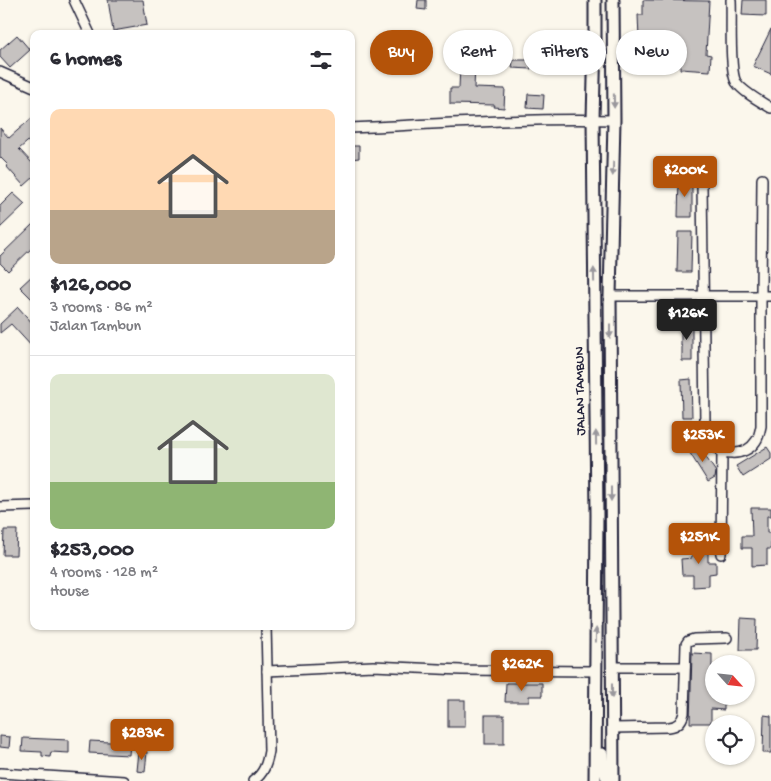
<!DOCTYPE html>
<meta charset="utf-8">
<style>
:root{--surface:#fff;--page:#f2f2f3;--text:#2b2b33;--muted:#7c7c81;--line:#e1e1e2;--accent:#b45309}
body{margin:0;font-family:"Gochi Hand",sans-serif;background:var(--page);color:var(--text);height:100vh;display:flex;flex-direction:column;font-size:19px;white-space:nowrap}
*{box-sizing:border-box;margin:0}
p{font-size:16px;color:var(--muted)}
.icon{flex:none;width:28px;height:28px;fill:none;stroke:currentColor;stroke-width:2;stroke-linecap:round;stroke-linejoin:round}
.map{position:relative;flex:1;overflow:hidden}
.panel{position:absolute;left:30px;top:30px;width:325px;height:600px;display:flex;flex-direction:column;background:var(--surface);border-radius:10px;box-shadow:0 1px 4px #0004}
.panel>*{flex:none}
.top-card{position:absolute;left:370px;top:30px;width:325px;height:45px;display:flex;gap:10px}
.needle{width:32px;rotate:117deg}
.controls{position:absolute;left:705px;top:655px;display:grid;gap:10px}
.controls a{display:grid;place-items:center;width:50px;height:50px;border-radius:50%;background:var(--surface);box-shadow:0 1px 4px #0004;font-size:25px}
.price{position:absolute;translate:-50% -42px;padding:0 11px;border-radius:5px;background:var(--accent);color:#fff;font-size:16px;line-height:32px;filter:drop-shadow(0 1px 2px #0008)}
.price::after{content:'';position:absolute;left:50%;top:30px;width:15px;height:11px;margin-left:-8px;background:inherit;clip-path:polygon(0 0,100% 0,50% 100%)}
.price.active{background:#222;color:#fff}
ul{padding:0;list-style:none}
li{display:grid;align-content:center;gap:10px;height:265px;padding:0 20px}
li+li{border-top:1px solid var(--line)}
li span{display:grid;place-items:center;height:155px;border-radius:10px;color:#555}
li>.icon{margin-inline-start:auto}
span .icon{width:90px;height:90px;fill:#fffc;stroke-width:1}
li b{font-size:21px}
h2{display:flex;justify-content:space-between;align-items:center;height:60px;padding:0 20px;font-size:21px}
.pill{padding:0 18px;border-radius:22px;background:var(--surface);box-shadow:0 1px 4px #0004;font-size:18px;line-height:45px}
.pill.active{background:var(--accent);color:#fff}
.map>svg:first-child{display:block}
</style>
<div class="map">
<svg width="771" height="781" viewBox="0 0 771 781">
<rect width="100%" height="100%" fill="#fbf7ec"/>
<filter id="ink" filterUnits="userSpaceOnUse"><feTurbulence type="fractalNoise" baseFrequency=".02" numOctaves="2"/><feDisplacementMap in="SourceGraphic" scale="10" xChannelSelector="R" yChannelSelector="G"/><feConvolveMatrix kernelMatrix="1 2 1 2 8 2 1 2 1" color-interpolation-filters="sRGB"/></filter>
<g filter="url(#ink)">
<g fill="#c6c2c0" stroke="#22223b">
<path d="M108 0H143L147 25 113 31Z"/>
<path d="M418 0H426V10L417 9Z"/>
<path d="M643 0 709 1 706 54 711 55 710 71 680 69 682 44H678V37L639 39 638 15H643Z"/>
<path d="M743 0H766V16L742 15Z"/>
<path d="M771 29V74L753 66Z"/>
<path d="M17 35 30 50 10 68 0 57V50Z"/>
<path d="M513 60H531V69L512 68Z"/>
<path d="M460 66H475L474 88 505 89 504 108 494 107 495 105 450 104V88H459Z"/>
<path d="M528 94 544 95 543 109 527 108Z"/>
<path d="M34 116V136L19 149 34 165V177L24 186 6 166 8 165 0 157V128L9 138Z"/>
<path d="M351 146H359V158L351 159Z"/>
<path d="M679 178H692V217H678Z"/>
<path d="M13 193 25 204 0 228V206Z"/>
<path d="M34 223V246L8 271 0 263V256Z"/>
<path d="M678 232H692L691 272H677Z"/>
<path d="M34 274V301L20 287Z"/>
<path d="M18 307 34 325V349L11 324 0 333V324Z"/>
<path d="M681 322H692V361H682V346H681Z"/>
<path d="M691 379 692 417H682L681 380Z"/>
<path d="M697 444 716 472 715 478 708 482 688 450Z"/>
<path d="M767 447 771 453V459L743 477 736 466Z"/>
<path d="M751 508H771V516H767V533H771V549H767V565L752 566V548H742V536H752Z"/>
<path d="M4 530H17L16 555H3Z"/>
<path d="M692 543H708V562H716V573L709 574V586L693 587V575H682L681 559 692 558Z"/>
<path d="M741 618 757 619 756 650H740Z"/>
<path d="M692 653 712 654V667H714V696H724V710L711 709V723H690Z"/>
<path d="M506 683H542V696H529V702H505Z"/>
<rect x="448" y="700" width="17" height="27"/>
<rect x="485" y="715" width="19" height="29"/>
<path d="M764 715 771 716V753H763Z"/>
<path d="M0 736 10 737 9 748 0 747Z"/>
<path d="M23 738 69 740V753L51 752 50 757 42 756V752L22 751Z"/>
<path d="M90 741 130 743 129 755 89 753Z"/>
<path d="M139 751 147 752 145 772 137 771Z"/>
</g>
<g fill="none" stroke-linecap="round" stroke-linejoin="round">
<defs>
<g id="minor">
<path d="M74 0 90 34"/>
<path d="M731 0C732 17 729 70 736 82 744 93 760 101 771 108"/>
<path d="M0 72 34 87"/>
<path d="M351 128C439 124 527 118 614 120"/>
<path d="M702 184 705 424C706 429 706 435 709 439 718 457 745 458 756 441 759 437 760 431 761 426V295L762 179"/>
<path d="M610 296H771"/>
<path d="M0 507 34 506"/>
<path d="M721 554 722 451"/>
<path d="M612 667H685"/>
<path d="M267 671 373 666 461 670 595 671"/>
<path d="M613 728 669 727C678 726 682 721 684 713L686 644 688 641 694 639 727 638"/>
<path d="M0 773 124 781"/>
<path d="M253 781C264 774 267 763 269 751L266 626"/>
</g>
<g id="major">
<path d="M602 754 603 767 608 781"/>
<path d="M595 781 597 515 593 119 595 39V0"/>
<path d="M613 781 610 296 614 120 613 0"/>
</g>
</defs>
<use href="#minor" stroke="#22223b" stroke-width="12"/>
<use href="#major" stroke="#22223b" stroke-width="15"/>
<use href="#minor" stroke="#fbf7ec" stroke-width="9"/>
<use href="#major" stroke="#fbf7ec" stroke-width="11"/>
</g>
<defs><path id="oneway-solid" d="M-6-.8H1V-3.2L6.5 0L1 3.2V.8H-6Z" transform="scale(1.25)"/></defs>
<g fill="#99979c">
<use href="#oneway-solid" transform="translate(614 101) rotate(89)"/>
<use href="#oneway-solid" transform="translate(613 169) rotate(92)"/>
<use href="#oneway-solid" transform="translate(594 275) rotate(-91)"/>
<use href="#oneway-solid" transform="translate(610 331) rotate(90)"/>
<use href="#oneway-solid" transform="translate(596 438) rotate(-91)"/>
<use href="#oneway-solid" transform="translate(611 494) rotate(90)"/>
<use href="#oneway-solid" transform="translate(596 635) rotate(-89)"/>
<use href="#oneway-solid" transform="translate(612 691) rotate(90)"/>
</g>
</g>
<g text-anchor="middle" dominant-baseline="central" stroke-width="4" stroke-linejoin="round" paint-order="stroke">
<g font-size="14" fill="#22223b" stroke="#fbf7ec">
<text transform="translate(581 391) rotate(-91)">JALAN TAMBUN</text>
</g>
</g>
</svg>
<div class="controls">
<a><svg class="needle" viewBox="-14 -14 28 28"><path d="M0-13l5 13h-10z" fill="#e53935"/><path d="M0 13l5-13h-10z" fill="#7c7c81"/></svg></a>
<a><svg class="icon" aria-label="locate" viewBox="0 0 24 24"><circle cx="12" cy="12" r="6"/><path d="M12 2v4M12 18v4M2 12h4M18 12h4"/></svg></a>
</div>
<b class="price" style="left:685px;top:198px">$200K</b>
<b class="price active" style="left:687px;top:341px">$126K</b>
<b class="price" style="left:703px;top:463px">$253K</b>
<b class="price" style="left:699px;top:565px">$251K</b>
<b class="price" style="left:522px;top:692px">$262K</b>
<b class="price" style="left:142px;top:761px">$283K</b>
<div class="top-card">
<a class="pill active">Buy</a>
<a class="pill">Rent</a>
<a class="pill">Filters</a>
<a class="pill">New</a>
</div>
<section class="panel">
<h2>6 homes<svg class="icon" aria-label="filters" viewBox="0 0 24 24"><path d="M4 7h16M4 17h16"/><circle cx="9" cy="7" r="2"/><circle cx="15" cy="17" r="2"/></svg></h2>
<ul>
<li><span style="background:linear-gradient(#ffd9b3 65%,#b9a48a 0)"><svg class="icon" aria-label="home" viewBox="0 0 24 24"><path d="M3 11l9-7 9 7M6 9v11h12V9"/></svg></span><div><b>$126,000</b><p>3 rooms · 86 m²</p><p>Jalan Tambun</p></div></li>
<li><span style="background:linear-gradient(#dfe7d0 70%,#8fb573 0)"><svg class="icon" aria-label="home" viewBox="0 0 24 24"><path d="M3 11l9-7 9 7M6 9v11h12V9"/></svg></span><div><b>$253,000</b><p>4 rooms · 128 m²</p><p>House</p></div></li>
</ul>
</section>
</div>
